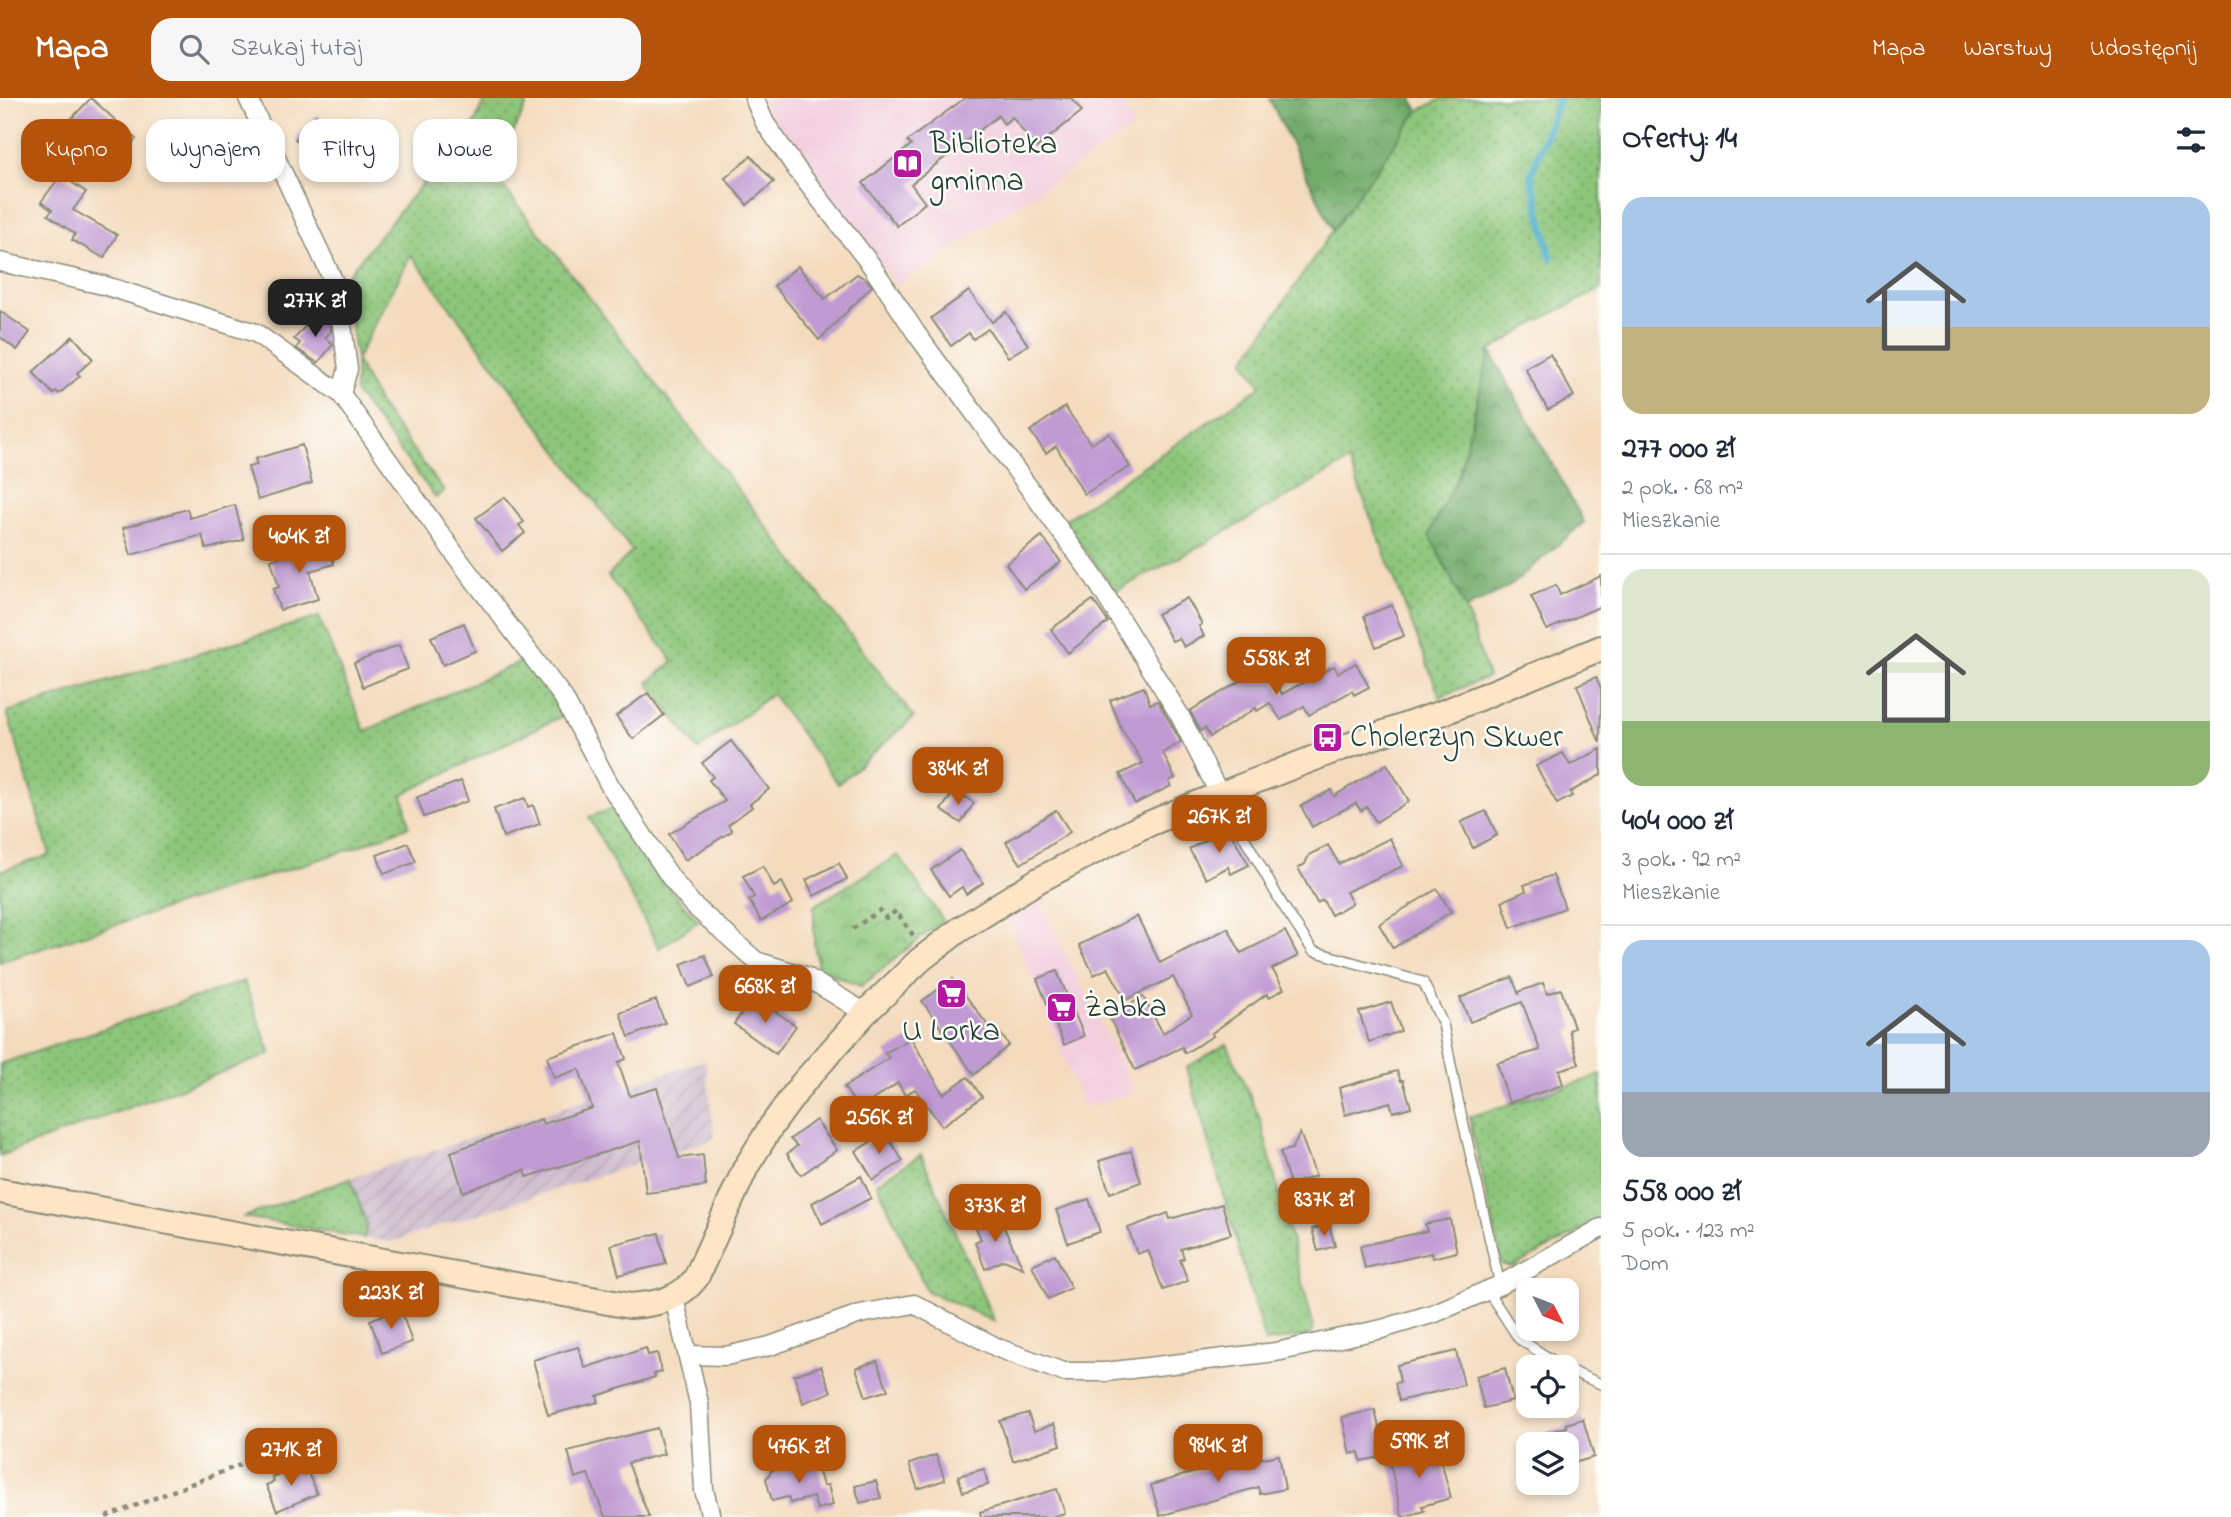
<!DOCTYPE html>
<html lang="pl">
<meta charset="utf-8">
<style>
:root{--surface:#fff;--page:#f6f6f7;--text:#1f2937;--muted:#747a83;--line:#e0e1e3;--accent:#b45309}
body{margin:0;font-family:"Indie Flower",sans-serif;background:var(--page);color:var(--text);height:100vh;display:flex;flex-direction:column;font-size:26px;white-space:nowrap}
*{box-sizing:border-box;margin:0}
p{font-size:23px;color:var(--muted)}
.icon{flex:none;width:38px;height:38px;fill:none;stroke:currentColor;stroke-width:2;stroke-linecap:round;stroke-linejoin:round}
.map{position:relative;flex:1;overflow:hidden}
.details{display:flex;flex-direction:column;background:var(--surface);width:630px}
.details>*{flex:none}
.banner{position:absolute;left:21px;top:21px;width:665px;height:63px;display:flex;gap:14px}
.needle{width:46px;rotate:132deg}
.controls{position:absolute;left:1516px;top:1180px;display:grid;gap:14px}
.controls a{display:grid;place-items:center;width:63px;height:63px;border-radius:14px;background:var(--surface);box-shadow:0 4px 10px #0003;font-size:35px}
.price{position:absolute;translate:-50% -60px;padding:0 16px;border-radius:14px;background:var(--accent);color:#fff;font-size:23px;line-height:46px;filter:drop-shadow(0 2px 4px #0008)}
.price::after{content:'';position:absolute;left:50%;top:42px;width:21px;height:16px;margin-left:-10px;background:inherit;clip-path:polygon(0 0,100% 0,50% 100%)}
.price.selected{background:#222;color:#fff}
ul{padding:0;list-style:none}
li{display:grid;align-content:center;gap:14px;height:371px;padding:0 21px}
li+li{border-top:2px solid var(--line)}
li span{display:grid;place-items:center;height:217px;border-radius:21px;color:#555}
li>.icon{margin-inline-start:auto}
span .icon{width:126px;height:126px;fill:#fffc;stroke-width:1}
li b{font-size:30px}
h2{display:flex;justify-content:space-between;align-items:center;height:84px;padding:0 21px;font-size:30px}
.chip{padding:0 24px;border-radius:21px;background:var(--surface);box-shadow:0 4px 10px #0003;font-size:24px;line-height:63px}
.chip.selected{background:var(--accent);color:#fff}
header{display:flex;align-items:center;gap:42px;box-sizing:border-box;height:98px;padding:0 35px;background:var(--accent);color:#fff}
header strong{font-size:33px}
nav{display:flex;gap:38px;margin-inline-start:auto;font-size:24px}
.search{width:490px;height:63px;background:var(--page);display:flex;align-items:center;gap:18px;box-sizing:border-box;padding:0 24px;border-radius:21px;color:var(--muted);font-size:26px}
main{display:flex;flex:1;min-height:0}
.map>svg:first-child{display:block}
</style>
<header>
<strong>Mapa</strong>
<div class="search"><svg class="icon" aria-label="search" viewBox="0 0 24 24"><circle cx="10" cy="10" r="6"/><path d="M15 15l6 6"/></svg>Szukaj tutaj</div>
<nav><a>Mapa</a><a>Warstwy</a><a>Udostępnij</a></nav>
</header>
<main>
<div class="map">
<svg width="1601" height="1419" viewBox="0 0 1601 1419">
<defs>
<pattern id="industrial-furrows" width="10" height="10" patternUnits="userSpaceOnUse" patternTransform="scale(1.75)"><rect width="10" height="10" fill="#cfbdce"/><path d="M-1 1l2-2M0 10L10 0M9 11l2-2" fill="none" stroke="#b1a3b2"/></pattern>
<pattern id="grass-dots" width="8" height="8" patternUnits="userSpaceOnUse" patternTransform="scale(1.75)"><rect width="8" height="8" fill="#8dc67a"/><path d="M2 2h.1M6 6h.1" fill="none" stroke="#73a265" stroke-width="1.8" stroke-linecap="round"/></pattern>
<pattern id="forest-crowns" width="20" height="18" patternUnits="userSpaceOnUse" patternTransform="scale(1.75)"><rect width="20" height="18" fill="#72ab6a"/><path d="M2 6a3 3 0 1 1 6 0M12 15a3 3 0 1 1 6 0" fill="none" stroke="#5d8c58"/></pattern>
<pattern id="park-crowns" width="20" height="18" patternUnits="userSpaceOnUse" patternTransform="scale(1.75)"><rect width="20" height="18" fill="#8dc67a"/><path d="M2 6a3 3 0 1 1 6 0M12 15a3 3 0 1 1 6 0" fill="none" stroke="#73a265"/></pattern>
</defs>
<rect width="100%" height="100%" fill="#fdfcf7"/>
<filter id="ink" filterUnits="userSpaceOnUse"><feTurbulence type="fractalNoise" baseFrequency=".0143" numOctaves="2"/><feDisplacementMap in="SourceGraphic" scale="14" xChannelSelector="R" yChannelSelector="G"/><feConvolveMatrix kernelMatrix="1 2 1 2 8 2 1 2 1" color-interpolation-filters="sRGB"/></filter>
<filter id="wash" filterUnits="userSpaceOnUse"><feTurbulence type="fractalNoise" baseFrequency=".00686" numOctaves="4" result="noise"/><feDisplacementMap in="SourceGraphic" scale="28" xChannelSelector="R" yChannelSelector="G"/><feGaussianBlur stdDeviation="1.57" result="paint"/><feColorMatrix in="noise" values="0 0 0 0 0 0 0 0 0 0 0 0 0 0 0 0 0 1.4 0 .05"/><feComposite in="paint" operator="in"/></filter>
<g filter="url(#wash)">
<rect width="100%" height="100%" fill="#f4dbbe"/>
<g fill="#f3cfde">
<path d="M763 0H1120L1134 29 896 188 768 15Z"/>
<path d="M1039 803 1135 994 1083 1009 1009 821Z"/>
</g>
<path fill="url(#industrial-furrows)" d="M705 962 715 1041 390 1144 364 1140 367 1127 350 1080Z"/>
<g fill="url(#grass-dots)" stroke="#568257" stroke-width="2">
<path d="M486 0H530L493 75 914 619 838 686 772 596 698 652 648 585 673 563 608 478 632 453 411 157 356 262 379 306 444 393 436 400 355 294 356 262 344 181 459 41 466 44Z"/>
<path d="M1443 0H1601V191L1540 222 1490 253 1459 376 1430 436 1466 511 1488 579 1440 599 1349 363 1206 445 1116 493 1063 423 1261 288 1244 263 1333 132 1418 13Z"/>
<path d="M319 519 365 633 527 561 564 617 403 696 409 728 351 751 0 864V773L50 757 7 614Z"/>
<path d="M612 711 674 796 699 823 659 850 589 719Z"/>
<path d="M244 883 271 956 0 1058V966Z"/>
<path d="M1227 946 1260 1021 1313 1226 1311 1237 1265 1244 1187 969Z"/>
<path d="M1601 977V1122L1513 1169 1502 1167 1469 1019Z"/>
<path d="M921 1057 994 1223 927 1193 877 1085Z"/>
<path d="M350 1080 367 1127 364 1140 244 1119Z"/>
</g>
<g fill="url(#forest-crowns)" stroke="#48744f" stroke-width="2">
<path d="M1269 0H1412L1418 13 1333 132Z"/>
<path d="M1490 253 1584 424 1512 487 1466 511 1429 436 1459 376Z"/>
</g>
<path fill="url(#park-crowns)" stroke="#568257" stroke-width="2" d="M898 757 943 822 861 888 818 871 814 844V808Z"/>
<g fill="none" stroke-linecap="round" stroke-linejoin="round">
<path stroke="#4eaecd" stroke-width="7" d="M1551 160 1531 77 1559 0"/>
</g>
<g id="blocks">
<g fill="#bf9ad3">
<path d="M91 0 136 41 115 63 71 21Z"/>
<path d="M965 0H1071L1082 13 1036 50 1012 19 1004 26 998 18 911 86 925 105 897 128 863 85 911 47 907 43Z"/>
<path d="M316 17 335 32 331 38 340 44 325 64 295 41Z"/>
<path d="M751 58 774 84 747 107 725 80Z"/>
<path d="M61 77 86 94 73 112 117 137 104 160 72 142 75 136 48 117 52 112 41 104Z"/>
<path d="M798 168 825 201 857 176 867 182 872 188 819 242 774 188Z"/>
<path d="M969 193 992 224 1006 214 1028 247 1008 259 988 231 973 241 969 235 951 248 931 220Z"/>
<path d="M0 213 30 234 17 252 0 239Z"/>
<path d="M317 215 331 228V233L325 240 333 246 318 265 296 250 300 245 294 241Z"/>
<path d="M73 238 93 261 77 275 80 278 59 296 56 293 53 296 33 274Z"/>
<path d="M1550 256 1574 298 1548 312 1525 270Z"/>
<path d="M1065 309 1091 346 1109 335 1130 369 1084 396 1056 348 1046 355 1030 333Z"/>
<path d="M302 347 312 385 258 402 248 369 257 367 255 361Z"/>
<path d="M505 399 524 424 519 427 525 435 502 453 476 420Z"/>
<path d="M235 407 244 442 206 451 202 437 131 457 123 430 187 411 190 420Z"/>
<path d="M1042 438 1061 464 1024 491 1006 466Z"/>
<path d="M328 445 334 466 310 473 318 501 280 512 273 491 279 489 271 462Z"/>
<path d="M1601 478V508L1547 532 1531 498 1556 487 1560 497Z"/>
<path d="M1187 500 1202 526 1199 528 1204 538 1184 549 1179 540 1172 543 1157 516Z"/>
<path d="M1093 502 1108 524 1068 555 1051 531Z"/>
<path d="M1392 507 1404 538 1376 549 1364 518Z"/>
<path d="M464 525 475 553 443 567 431 539Z"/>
<path d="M399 547 408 571 363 589 354 565Z"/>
<path d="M1356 565 1369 589 1354 597 1352 593 1309 617 1304 608 1281 622 1270 605 1257 613 1256 610 1210 639 1205 630 1200 633 1190 613 1266 568 1282 596 1334 568 1338 575Z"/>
<path d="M1596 579 1601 590 1600 645 1577 587Z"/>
<path d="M1144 589 1150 606 1158 603 1181 644 1163 655 1175 680 1169 683 1171 688 1135 706 1120 676 1143 665 1121 630 1110 602Z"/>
<path d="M648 595 664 617 633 641 616 618Z"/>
<path d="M731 643 769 691 750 706 752 709 728 727 732 733 685 762 669 736 725 703 709 682 713 679 702 665Z"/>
<path d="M1601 651V677L1570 694 1572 698 1557 706 1536 668 1563 655 1570 667Z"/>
<path d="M1387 666 1409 703 1376 724 1367 709 1361 713 1356 705 1312 729 1301 708 1331 692 1334 698Z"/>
<path d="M461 683 468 703 424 719 417 699Z"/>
<path d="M955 692 974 705 961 725 941 712Z"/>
<path d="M525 700 528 709 533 707 540 726 503 739 494 711Z"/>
<path d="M1056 712 1070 734 1021 766 1006 744Z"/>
<path d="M1486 713 1497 737 1473 750 1461 724Z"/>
<path d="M1228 730 1249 767 1231 776 1228 769 1206 781 1189 751Z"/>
<path d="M1390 740 1403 768 1346 794 1352 805 1331 817 1323 802 1317 805 1298 770 1305 766 1309 757 1328 747 1339 766Z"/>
<path d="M408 745 416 764 384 776 377 757Z"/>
<path d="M960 752 983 785 966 796 962 789 949 798 931 772Z"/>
<path d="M839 765 847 781 814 798 806 782Z"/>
<path d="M763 768 774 789 782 784 793 805 761 823 749 802 754 799 743 778Z"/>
<path d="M1553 777 1565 810 1511 830 1502 803 1526 793 1524 787Z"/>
<path d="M1437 791 1451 814 1393 850 1379 826Z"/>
<path d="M1137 818 1160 865 1228 830 1241 855 1285 833 1298 858 1272 871 1284 891 1268 900 1267 896 1212 935 1213 938 1185 955 1182 949 1135 972 1109 919 1143 899 1163 935 1192 916 1173 879 1126 902 1108 870 1094 877 1079 847Z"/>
<path d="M705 857 714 879 690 889 681 866Z"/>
<path d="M1057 873 1084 938 1064 947 1037 881Z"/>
<path d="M1512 879 1519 897 1518 894 1543 885 1547 896 1561 891 1574 930 1569 932 1579 966 1559 972 1563 987 1509 1005 1497 965 1540 952 1522 904 1470 924 1460 900Z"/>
<path d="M953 881 990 930 994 927 1009 947 974 977 922 903Z"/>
<path d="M754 898 796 928 776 956 734 926Z"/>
<path d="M656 902 665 925 629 939 620 915Z"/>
<path d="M1391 904 1401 933 1369 944 1359 914Z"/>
<path d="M617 935 626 961 618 964 630 998 657 990 679 1060 703 1057 706 1088 646 1095 640 1043 527 1079 525 1072 463 1094 451 1054 541 1021 543 1026 592 1010 579 971 554 980 547 959Z"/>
<path d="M911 940 943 996 968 979 982 999 942 1028 915 991 905 997 898 985 859 1011 844 989 889 960 885 955Z"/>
<path d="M1397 973 1401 983 1403 982 1411 1009 1393 1014 1390 1004 1345 1017 1339 990Z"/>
<path d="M816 1022 837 1052 801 1077 787 1056 797 1048 790 1041Z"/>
<path d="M885 1035 903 1063 873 1082 856 1053Z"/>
<path d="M1300 1035 1316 1078 1290 1086 1280 1054 1292 1051Z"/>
<path d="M1131 1053 1141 1084 1110 1095 1099 1063Z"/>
<path d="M861 1078 871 1100 822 1126 812 1105Z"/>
<path d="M1089 1101 1100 1134 1068 1145 1056 1112Z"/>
<path d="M1222 1106 1231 1136 1181 1151 1184 1160 1180 1162 1188 1183 1163 1192 1148 1152 1137 1156 1128 1130 1168 1115 1170 1121Z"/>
<path d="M998 1117 1023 1170 1004 1162 985 1171 975 1144 981 1141 975 1128Z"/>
<path d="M1450 1121 1457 1154 1432 1160 1431 1155 1365 1170 1360 1148 1427 1133 1425 1126Z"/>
<path d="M1329 1126 1335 1148 1318 1153 1312 1131Z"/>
<path d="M659 1135 666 1166 619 1177 611 1147Z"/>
<path d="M1055 1156 1071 1190 1048 1201 1032 1167Z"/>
<path d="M400 1210 412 1244 382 1255 370 1222Z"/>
<path d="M578 1249 585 1270 646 1250 648 1257 657 1255 662 1274 654 1276 655 1279 597 1298 599 1304 548 1317 533 1262Z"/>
<path d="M1456 1253 1464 1287 1399 1303 1395 1285 1400 1284 1397 1267Z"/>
<path d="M877 1263 888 1292 866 1299 856 1270Z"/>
<path d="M821 1268 831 1294 803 1305 794 1277Z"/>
<path d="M1505 1270 1513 1303 1484 1310 1476 1278Z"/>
<path d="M1375 1312 1385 1358 1361 1363 1359 1354 1350 1356 1342 1319Z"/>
<path d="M1028 1315 1034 1333 1054 1326 1061 1347 1013 1363 1000 1323Z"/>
<path d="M1583 1321 1594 1359 1574 1365 1571 1356 1566 1357V1346H1526L1525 1340 1567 1329 1566 1326Z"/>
<path d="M657 1330 664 1356 628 1365 649 1419H605L588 1376 575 1380 568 1353Z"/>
<path d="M1437 1348 1451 1400 1422 1408 1424 1413 1402 1419 1389 1360Z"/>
<path d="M936 1357 945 1382 918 1391 909 1366Z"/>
<path d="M1279 1357 1285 1391 1260 1396 1258 1389 1160 1418 1151 1387 1222 1366 1223 1368Z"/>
<path d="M816 1363 823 1388 828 1387 833 1407 817 1411 813 1399 790 1405 788 1399 772 1403 766 1381 772 1372 780 1369 784 1372Z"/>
<path d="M298 1368 302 1377 308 1375 317 1396 277 1413 266 1387 274 1384 272 1379Z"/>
<path d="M984 1371 988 1387 963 1394 958 1378Z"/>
<path d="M876 1383 881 1400 860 1405 855 1388Z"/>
<path d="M1057 1391 1065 1415 1052 1419H981L980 1414Z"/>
</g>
</g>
</g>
<g filter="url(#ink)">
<use href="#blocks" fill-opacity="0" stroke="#8a8c79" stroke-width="2"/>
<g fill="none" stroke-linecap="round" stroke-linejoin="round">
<defs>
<g id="lane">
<path d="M1221 698 1282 806 1313 853 1423 884 1443 926 1456 993 1500 1187"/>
<path d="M1487 1192 1519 1241 1563 1269"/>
<path d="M1566 1271 1601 1286"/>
</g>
<g id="street">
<path d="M248 0 333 182 340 213 348 271 341 296"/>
<path d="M754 0 765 25 798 73 871 167 916 235 1094 479 1179 616 1220 697"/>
<path d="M0 164 103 187 256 235 341 296 462 466 563 599 609 686 671 780 692 806 756 863 805 878 865 915"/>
<path d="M674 1200 699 1305 704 1392 711 1419"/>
<path d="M688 1257 726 1258 770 1248 860 1216 914 1206 998 1250 1063 1274H1105L1276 1254 1382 1231 1435 1215 1500 1187 1601 1130"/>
</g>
<path id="secondary" d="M0 1093 630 1208C657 1206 679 1202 696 1180L746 1069 772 1027 802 986 865 915 920 862 959 832 1037 783 1139 730 1196 706 1330 654 1447 613 1601 550"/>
</defs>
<use href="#lane" stroke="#8a8c79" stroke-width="12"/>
<use href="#street" stroke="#8a8c79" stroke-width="21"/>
<use href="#secondary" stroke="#8a8c79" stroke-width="28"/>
<g stroke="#8a8c79" stroke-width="4.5" stroke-dasharray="5 5" stroke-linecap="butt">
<path d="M853 831 880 812 886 820 896 813 915 840"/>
<path d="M106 1419 240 1367"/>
</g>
<use href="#lane" stroke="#fff" stroke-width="9"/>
<use href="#street" stroke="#fff" stroke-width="18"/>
<use href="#secondary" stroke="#fde5c5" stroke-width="24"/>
</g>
</g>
<defs>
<symbol id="library-square" viewBox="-11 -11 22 22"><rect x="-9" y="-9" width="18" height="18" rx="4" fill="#b5179e" stroke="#fdfcf7"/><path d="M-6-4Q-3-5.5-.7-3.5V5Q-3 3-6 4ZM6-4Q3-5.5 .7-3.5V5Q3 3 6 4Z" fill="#fff"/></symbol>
<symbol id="bus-square" viewBox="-11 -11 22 22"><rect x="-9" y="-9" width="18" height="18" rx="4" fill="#b5179e" stroke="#fdfcf7"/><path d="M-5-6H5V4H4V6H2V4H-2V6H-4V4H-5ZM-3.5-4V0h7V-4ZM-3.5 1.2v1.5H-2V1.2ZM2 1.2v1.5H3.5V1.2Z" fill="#fff"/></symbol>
<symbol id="supermarket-square" viewBox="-11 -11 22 22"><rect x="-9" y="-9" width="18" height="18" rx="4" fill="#b5179e" stroke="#fdfcf7"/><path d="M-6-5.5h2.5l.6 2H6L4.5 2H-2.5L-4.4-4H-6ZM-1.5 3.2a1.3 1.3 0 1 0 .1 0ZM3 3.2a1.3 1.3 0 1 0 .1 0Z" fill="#fff"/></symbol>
</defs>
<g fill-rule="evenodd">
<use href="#library-square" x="890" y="48" width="35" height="35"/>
<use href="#bus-square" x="1310" y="622" width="35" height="35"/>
<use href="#supermarket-square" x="934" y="878" width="35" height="35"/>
<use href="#supermarket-square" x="1044" y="892" width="35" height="35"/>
</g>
<g text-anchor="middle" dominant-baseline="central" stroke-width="5" stroke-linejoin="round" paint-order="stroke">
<g font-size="32" fill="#1f3d34" stroke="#fdfcf7" text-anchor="start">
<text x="930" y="47">Biblioteka<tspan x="930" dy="37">gminna</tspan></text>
<text x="1350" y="640">Cholerzyn Skwer</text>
<text x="1084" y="910">Żabka</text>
<text x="951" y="934" text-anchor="middle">U Lorka</text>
</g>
</g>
</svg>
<div class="controls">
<a><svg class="needle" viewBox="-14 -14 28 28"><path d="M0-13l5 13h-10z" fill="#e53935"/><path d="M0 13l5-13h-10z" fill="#747a83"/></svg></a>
<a><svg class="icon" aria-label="locate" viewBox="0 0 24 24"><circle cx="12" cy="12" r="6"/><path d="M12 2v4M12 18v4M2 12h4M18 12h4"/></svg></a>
<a><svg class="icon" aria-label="layers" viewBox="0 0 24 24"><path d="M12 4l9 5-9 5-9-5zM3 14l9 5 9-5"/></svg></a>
</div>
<b class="price selected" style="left:315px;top:241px">277K zł</b>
<b class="price" style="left:299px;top:477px">404K zł</b>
<b class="price" style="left:1276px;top:599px">558K zł</b>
<b class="price" style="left:958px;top:709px">384K zł</b>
<b class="price" style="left:1219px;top:757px">267K zł</b>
<b class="price" style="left:765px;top:927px">668K zł</b>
<b class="price" style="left:879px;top:1058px">256K zł</b>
<b class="price" style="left:1324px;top:1140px">837K zł</b>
<b class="price" style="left:995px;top:1146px">373K zł</b>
<b class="price" style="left:391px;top:1233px">223K zł</b>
<b class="price" style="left:1419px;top:1382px">599K zł</b>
<b class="price" style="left:1218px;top:1386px">984K zł</b>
<b class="price" style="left:799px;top:1387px">476K zł</b>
<b class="price" style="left:291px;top:1390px">271K zł</b>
<div class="banner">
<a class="chip selected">Kupno</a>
<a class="chip">Wynajem</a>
<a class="chip">Filtry</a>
<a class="chip">Nowe</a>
</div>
</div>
<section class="details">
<h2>Oferty: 14<svg class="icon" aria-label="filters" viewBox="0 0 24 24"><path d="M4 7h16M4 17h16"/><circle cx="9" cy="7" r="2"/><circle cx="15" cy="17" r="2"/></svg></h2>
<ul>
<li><span style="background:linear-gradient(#a9c7e8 60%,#c2b280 0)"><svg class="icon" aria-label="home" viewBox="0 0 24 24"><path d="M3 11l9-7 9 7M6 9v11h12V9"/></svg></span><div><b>277 000 zł</b><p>2 pok. · 68 m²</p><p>Mieszkanie</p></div></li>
<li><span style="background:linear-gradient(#dfe7d0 70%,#8fb573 0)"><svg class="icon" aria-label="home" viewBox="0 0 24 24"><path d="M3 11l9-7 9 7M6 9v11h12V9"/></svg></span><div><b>404 000 zł</b><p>3 pok. · 92 m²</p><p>Mieszkanie</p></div></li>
<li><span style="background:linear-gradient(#a9c7e8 70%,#9aa5b1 0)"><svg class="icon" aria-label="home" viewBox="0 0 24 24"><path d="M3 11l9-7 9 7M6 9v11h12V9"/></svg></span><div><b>558 000 zł</b><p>5 pok. · 123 m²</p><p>Dom</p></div></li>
</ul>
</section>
</main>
